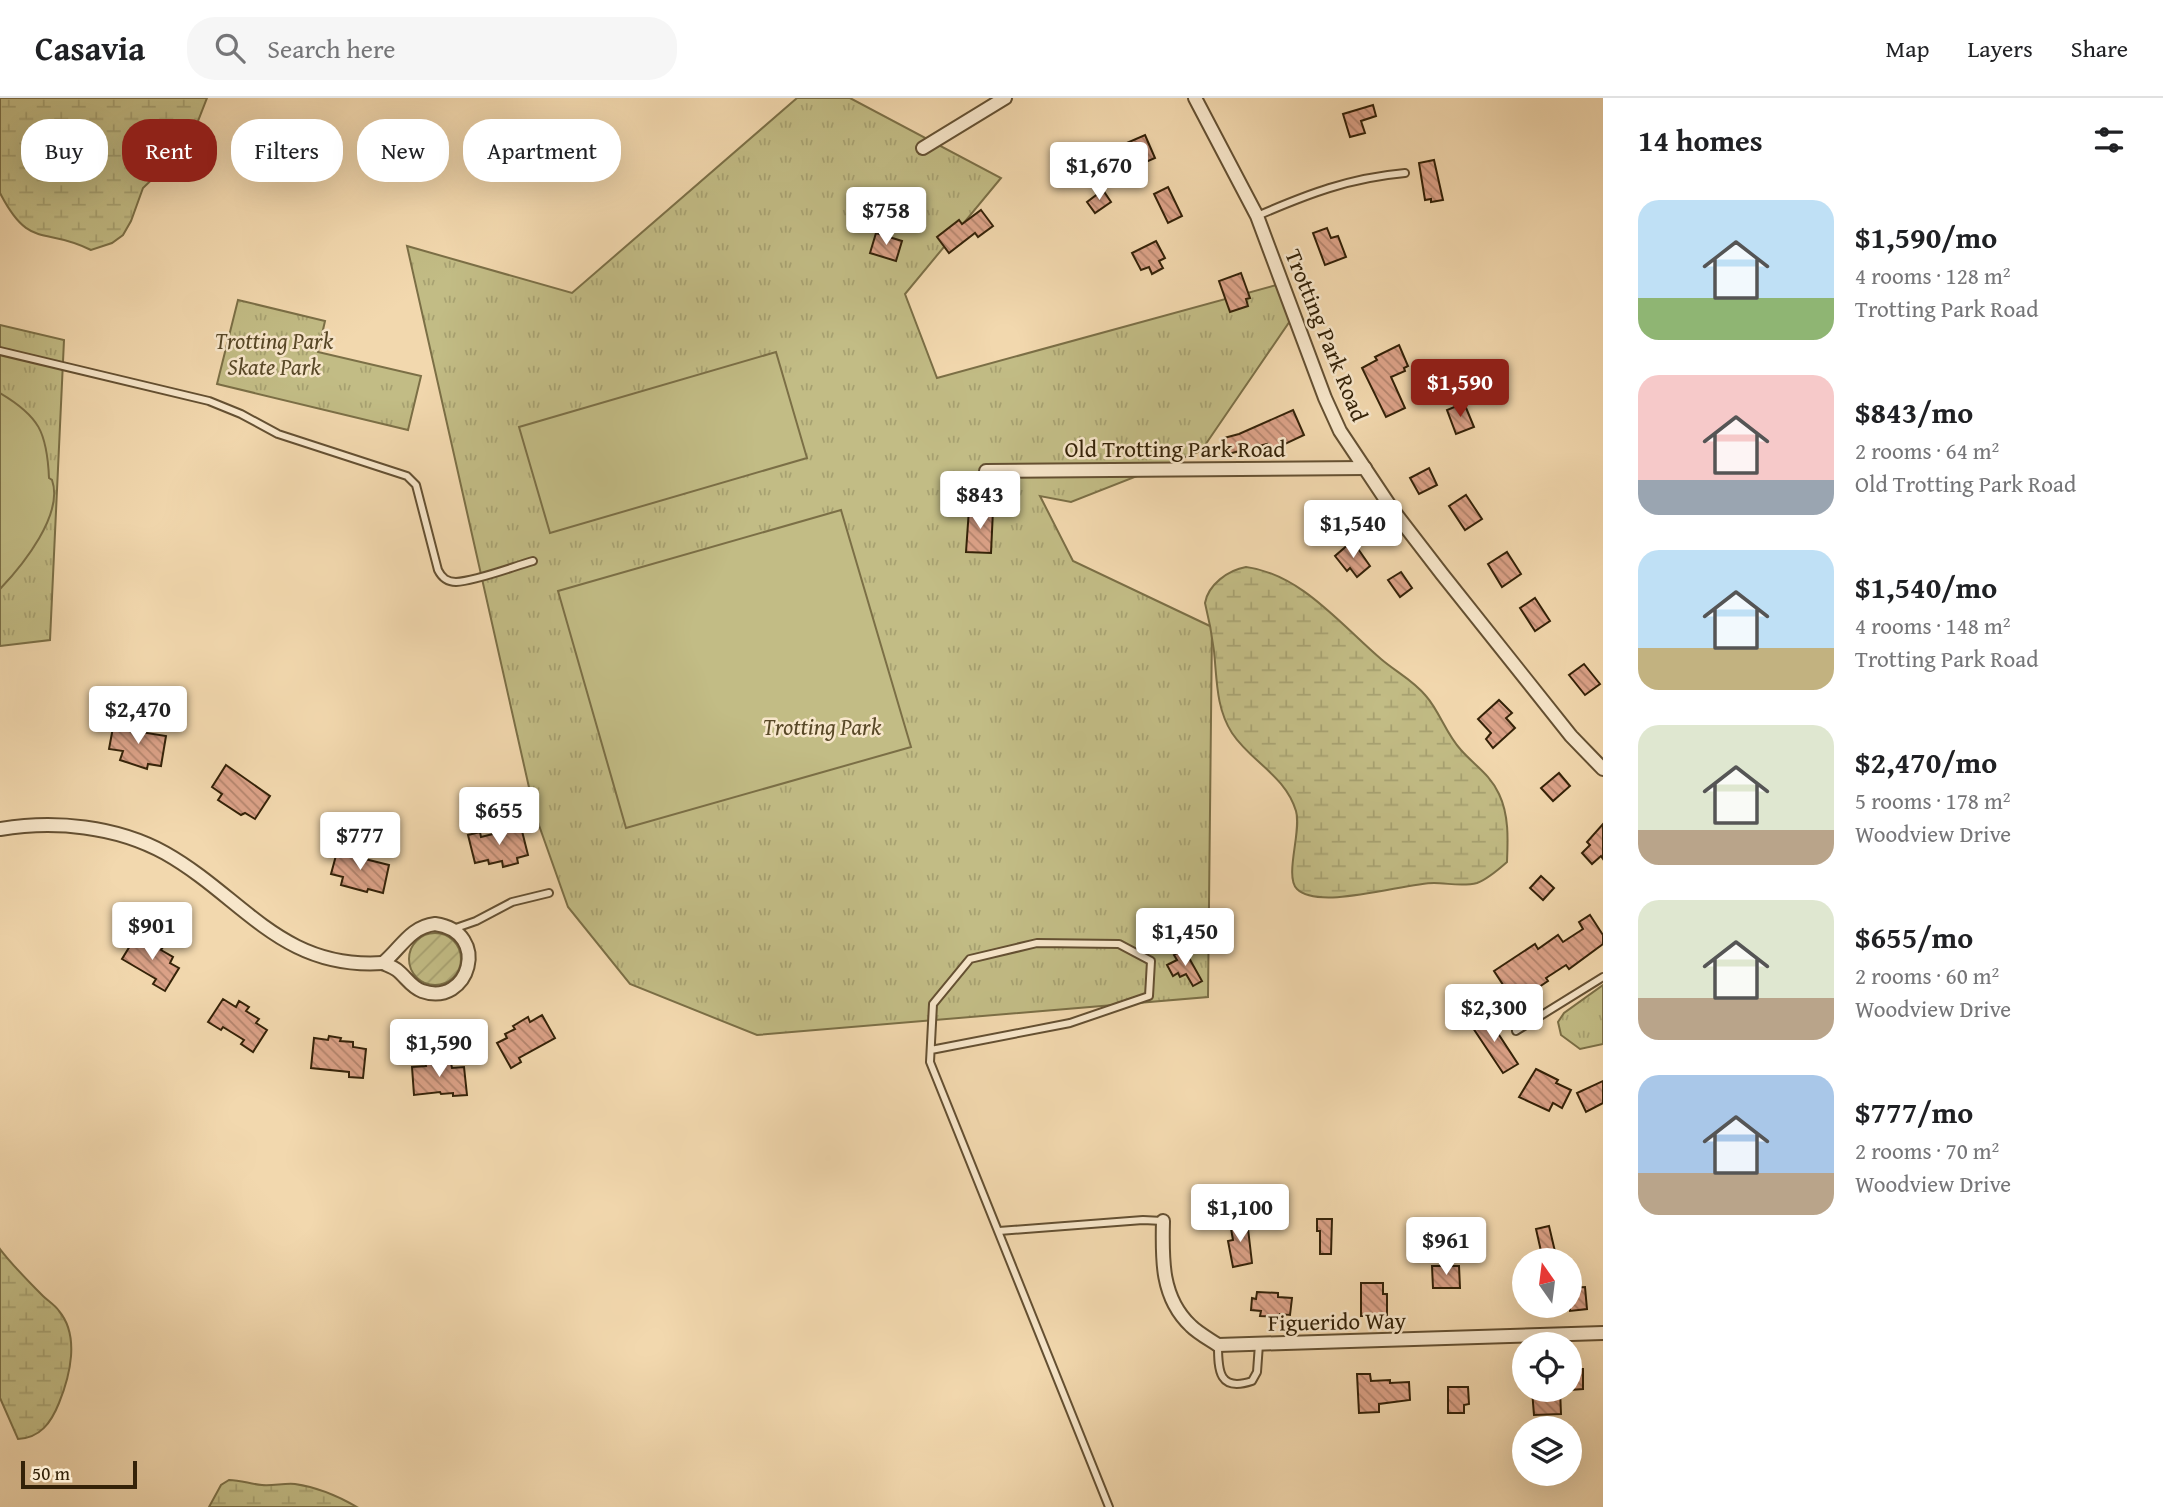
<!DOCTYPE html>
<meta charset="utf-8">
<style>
:root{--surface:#fff;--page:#f6f6f6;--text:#202124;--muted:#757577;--line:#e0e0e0;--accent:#8f2418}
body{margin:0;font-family:"Gentium Book Plus",serif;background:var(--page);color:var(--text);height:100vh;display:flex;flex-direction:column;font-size:26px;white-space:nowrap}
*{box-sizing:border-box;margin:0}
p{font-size:23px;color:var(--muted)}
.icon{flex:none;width:38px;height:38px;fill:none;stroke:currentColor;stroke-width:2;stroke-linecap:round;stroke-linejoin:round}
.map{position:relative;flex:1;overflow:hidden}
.sheet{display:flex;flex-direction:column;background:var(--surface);width:560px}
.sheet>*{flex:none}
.guide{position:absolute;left:21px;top:21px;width:665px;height:63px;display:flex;gap:14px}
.needle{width:46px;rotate:346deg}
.tools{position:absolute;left:1512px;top:1150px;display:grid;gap:14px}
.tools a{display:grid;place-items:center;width:70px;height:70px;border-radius:50%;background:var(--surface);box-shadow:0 7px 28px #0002;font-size:35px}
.scale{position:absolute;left:21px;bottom:18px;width:116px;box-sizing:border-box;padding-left:7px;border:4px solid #342208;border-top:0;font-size:19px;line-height:24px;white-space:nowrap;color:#342208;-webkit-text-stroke:5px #f7e6ca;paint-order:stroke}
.price{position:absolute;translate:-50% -60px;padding:0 16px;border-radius:7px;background:#fff;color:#222;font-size:23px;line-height:46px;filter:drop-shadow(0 2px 4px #0008)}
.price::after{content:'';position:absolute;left:50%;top:42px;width:21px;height:16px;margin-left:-10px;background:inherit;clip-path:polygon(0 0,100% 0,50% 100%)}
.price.on{background:var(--accent);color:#fff}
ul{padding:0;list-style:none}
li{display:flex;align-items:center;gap:21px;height:175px;padding:0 35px}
li span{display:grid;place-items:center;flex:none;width:196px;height:140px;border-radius:21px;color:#555}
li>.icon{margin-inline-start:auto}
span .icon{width:84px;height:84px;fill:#fffc;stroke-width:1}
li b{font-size:30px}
h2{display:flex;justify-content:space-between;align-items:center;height:84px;padding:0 35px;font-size:30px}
.chip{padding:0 24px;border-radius:28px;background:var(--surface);box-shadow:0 7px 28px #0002;font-size:24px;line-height:63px}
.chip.on{background:var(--accent);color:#fff}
header{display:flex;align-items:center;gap:42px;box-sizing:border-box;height:98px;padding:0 35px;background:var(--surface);border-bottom:2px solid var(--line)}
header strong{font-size:33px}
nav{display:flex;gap:38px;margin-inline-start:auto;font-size:24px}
.search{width:490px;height:63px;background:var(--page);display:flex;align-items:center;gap:18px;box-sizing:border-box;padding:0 24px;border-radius:28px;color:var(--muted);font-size:26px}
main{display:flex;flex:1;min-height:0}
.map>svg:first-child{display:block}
</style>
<header>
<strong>Casavia</strong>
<div class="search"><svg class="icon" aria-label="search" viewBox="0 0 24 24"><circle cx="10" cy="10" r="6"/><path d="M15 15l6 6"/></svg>Search here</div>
<nav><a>Map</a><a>Layers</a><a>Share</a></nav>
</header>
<main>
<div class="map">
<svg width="1603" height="1409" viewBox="0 0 1603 1409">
<defs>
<pattern id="grass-tufts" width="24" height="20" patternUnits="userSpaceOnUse" patternTransform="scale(1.75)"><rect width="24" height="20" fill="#c2bc85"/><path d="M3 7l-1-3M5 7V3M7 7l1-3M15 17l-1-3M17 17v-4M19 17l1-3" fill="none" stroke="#a7a171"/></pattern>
<pattern id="wetland-marsh" width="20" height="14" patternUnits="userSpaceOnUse" patternTransform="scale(1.75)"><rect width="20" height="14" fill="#c2bc85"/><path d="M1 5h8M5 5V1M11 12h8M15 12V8" fill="none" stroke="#a7a171"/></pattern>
<pattern id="garden-furrows" width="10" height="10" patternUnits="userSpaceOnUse" patternTransform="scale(1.75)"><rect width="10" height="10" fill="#c2bc85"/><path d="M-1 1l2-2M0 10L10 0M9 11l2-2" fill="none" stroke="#a7a171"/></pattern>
<pattern id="building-back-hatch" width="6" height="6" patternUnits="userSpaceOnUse" patternTransform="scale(1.75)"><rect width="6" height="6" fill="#dca288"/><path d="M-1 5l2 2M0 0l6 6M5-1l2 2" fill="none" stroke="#b3846d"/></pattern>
</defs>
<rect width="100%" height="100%" fill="#f2d8ae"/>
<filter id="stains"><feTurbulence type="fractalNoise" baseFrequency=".00286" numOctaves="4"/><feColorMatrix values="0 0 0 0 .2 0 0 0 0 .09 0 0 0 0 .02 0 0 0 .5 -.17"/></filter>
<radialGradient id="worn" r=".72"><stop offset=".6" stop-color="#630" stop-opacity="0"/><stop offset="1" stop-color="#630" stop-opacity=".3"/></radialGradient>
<g fill="url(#grass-tufts)" stroke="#7b6f46" stroke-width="2">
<path d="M797 0H850L1001 80 905 196 937 280 1284 185 1292 220 1201 353 1071 404 1040 398 1073 463 1212 529 1208 899 757 937 630 886 568 809 535 716 407 148 572 195Z"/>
<path d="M238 202 325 223 318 254 421 278 408 332 217 286Z"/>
<path d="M0 227 64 242 50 542 0 548Z"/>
<path d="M1603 887V946L1580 951 1561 937 1558 924 1564 915Z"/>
</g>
<g fill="url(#wetland-marsh)" stroke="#7b6f46" stroke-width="2">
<path d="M0 0H207L198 23 168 66 143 90 131 123 123 137 112 145 91 152C44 128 30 153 0 95Z"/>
<path d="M1246 469C1301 476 1341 527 1381 561 1396 574 1413 582 1426 598 1440 614 1446 636 1461 652 1474 667 1490 676 1499 696 1509 717 1508 741 1507 764 1499 771 1488 781 1477 785 1462 789 1448 785 1434 785 1405 785 1319 813 1297 791 1284 778 1302 733 1296 713 1285 677 1251 664 1232 635 1216 610 1217 582 1214 553 1212 537 1209 521 1205 505 1208 487 1228 472 1246 469Z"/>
<path d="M0 1151C13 1168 28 1183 43 1198 48 1203 55 1207 59 1213 80 1238 70 1278 59 1305 51 1325 40 1340 18 1341L0 1300Z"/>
<path d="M229 1382C241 1382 250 1386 262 1387 273 1388 284 1385 295 1386 316 1389 338 1398 357 1409H209L221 1387Z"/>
</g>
<circle fill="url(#garden-furrows)" stroke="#7b6f46" stroke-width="2" cx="435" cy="861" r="26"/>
<g fill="#c2bc85" stroke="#7b6f46" stroke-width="2">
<path d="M776 254 807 360 550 435 519 329Z"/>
<path d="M0 295C39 318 47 334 49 380L52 382C64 416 23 467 0 491Z"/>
<path d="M841 412 911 649 626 730 558 493Z"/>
</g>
<g fill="url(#building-back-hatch)" stroke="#342208" stroke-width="2">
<path d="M1373 7 1376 18 1361 23 1365 35 1350 39 1343 16Z"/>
<path d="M1145 37 1155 60 1139 67 1133 55 1127 58 1122 47Z"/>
<path d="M1434 62 1443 102 1431 104V101L1425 102 1419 65Z"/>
<path d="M1168 89 1182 118 1168 125 1154 96Z"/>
<path d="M1103 92 1111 104 1095 115 1087 104Z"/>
<path d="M981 112 993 128 978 139 975 135 949 155 937 139 959 122 962 126Z"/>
<path d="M1327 130 1331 140 1338 138 1346 159 1325 167 1313 135Z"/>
<path d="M876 135 902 143 896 163 870 155Z"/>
<path d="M1156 143 1165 160 1159 163 1163 170 1152 176 1149 169 1141 172 1132 155Z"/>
<path d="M1241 175 1250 200 1246 201 1248 208 1230 214 1219 183Z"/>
<path d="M1399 247 1408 268 1404 270 1405 273 1391 279 1405 310 1386 319 1362 270 1377 262 1375 259Z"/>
<path d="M1464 305 1474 329 1456 336 1447 312Z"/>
<path d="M1293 312 1304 337 1270 353 1267 346 1228 356 1224 340 1239 336Z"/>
<path d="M1429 370 1437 387 1419 396 1410 380Z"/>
<path d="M1466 397 1482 421 1465 432 1449 408Z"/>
<path d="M969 411 993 412 991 455 966 454Z"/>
<path d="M1350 445 1354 450 1356 448 1370 468 1357 479 1350 470 1347 473 1335 458Z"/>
<path d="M1507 454 1521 476 1502 489 1488 466Z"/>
<path d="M1401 474 1412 490 1400 499 1388 482Z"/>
<path d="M1535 500 1550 523 1535 533 1520 510Z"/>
<path d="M1584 566 1600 586 1585 597 1569 577Z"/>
<path d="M1499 602 1512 615 1506 620 1515 630 1493 650 1486 641 1491 635 1478 621Z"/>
<path d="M114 624 129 627 128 632 166 638 161 668 148 666 147 671 120 662 123 653 109 651Z"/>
<path d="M226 667 270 698 255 721 245 715 241 717 218 702 222 696 212 689Z"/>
<path d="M1559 675 1570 688 1553 703 1541 690Z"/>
<path d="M1603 726V761L1601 758 1592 766 1582 755 1590 747 1587 744Z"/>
<path d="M521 729 528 757 517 760 518 765 503 769 502 763 489 766 488 762 475 765 468 737 480 734 481 739Z"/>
<path d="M338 750 353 754 352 757 365 761 389 767 383 795 368 791 367 794 341 787 343 779 331 776Z"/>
<path d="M1541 778 1554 790 1543 802 1530 790Z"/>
<path d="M1590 817 1603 837V846L1569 871 1566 867 1546 880 1548 883 1515 905 1494 873 1535 846 1538 851 1558 837 1563 844 1583 831 1579 824Z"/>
<path d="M136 838 150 846 152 842 163 849 161 852 173 859 170 865 179 870 165 893 153 886 156 881 122 861Z"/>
<path d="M1184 851 1202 883 1193 888 1186 876 1180 879 1178 875 1173 878 1167 867 1177 862 1174 857Z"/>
<path d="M223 901 236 909 239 903 249 909 246 913 259 921 256 925 267 932 253 954 241 946 244 942 223 929 221 932 208 924Z"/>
<path d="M542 917 555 940 519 960 521 964 511 970 497 945 507 940 505 936 515 931 513 928 528 919 530 924Z"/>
<path d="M1486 917 1518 966 1503 975 1471 927Z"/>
<path d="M329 938 341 940 340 943 353 944V949L366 951 363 980 349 979V974L311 970 314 940 328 942Z"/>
<path d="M438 962V966L451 965 452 970 464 969 467 997 453 998V995L441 996 440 994 414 997 412 969 426 968 425 963Z"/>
<path d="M1536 971 1558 982 1556 985 1571 992 1562 1010 1553 1005 1549 1013 1519 999Z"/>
<path d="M1603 983V1005L1586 1014 1577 995Z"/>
<path d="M1317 1121H1332L1331 1156H1320V1133H1317Z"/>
<path d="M1247 1122 1252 1165 1233 1169 1228 1143 1233 1142 1230 1125Z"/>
<path d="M1549 1128 1557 1162H1543L1536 1131Z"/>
<path d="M1432 1168H1459L1460 1190H1433Z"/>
<path d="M1361 1185H1383V1196H1387V1218H1361Z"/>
<path d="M1585 1189 1587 1211 1570 1213V1190Z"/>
<path d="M1257 1194 1278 1195V1199L1292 1200 1290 1217 1280 1216V1219L1260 1218 1261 1213 1251 1212 1252 1200 1256 1201Z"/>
<path d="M1570 1271H1583V1291L1570 1292Z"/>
<path d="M1357 1276H1370L1371 1283 1390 1282V1285L1409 1284 1410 1302 1379 1306V1314L1359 1315Z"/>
<path d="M1448 1289H1468L1469 1306 1464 1307V1315H1448Z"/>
<path d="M1532 1292H1560L1561 1316 1534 1317Z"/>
</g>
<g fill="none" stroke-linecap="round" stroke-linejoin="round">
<defs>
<g id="service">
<path d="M1257 118C1308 96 1349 80 1405 75"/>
<path d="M0 253 209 303 241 316 278 336 407 378 416 387 438 472C442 480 447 484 456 484 476 483 512 469 533 463"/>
<path d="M453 831 476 823 512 804 549 795"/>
<path d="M1516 933 1603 879"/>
<path d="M931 952 1070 925 1149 898 1151 863 1119 846 1037 845 970 861 933 906 930 964 1109 1409"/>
<path d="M999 1133 1143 1122 1163 1123"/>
<path d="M1218 1247C1218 1273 1219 1294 1252 1283L1257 1274 1259 1246"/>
</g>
<g id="minor">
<path d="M1195 0 1257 118 1325 300 1340 333 1392 411 1442 476 1571 638 1603 671"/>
<path d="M923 50 1005 0"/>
<path d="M986 373 1365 370"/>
<path d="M0 731C55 722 116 728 165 755 243 799 281 872 383 865"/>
<path d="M435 826C492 834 469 910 422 893 411 889 406 879 397 872 393 869 387 867 383 865 401 850 410 829 435 826Z"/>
<path d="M1163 1123C1162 1161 1161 1200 1191 1228 1198 1235 1209 1241 1218 1247L1603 1235"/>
</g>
</defs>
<use href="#service" stroke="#645032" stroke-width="10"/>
<use href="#minor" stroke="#645032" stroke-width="16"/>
<use href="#service" stroke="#f7e6ca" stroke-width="6"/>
<use href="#minor" stroke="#f7e6ca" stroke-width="12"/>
</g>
<g text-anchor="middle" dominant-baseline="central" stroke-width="5" stroke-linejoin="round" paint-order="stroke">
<g font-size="23" fill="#342208" stroke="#f7e6ca">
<text transform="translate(1327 237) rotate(68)">Trotting Park Road</text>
<text x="1175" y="350">Old Trotting Park Road</text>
<text transform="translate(1337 1223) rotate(-1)">Figuerido Way</text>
</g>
<g font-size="23" font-style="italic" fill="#584827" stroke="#f7e6ca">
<text x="274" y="242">Trotting Park<tspan x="274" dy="26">Skate Park</tspan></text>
<text x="822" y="628">Trotting Park</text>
</g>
</g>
<rect width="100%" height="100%" filter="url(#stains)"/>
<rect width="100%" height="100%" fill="url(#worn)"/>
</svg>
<div class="tools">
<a><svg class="needle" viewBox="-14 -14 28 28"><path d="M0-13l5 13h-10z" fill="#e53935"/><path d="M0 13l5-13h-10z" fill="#757577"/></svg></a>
<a><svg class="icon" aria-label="locate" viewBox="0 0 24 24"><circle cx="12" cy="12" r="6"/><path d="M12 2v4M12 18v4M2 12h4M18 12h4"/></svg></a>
<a><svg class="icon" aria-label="layers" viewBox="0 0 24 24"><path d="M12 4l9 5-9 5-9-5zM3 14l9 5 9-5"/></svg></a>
</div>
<div class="scale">50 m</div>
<b class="price" style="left:1099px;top:104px">$1,670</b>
<b class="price" style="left:886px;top:149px">$758</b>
<b class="price on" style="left:1460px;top:321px">$1,590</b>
<b class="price" style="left:980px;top:433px">$843</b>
<b class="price" style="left:1353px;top:462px">$1,540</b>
<b class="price" style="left:138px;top:648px">$2,470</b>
<b class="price" style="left:499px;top:749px">$655</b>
<b class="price" style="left:360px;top:774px">$777</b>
<b class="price" style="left:152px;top:864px">$901</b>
<b class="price" style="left:1185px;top:870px">$1,450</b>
<b class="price" style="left:1494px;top:946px">$2,300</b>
<b class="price" style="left:439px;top:981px">$1,590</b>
<b class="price" style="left:1240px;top:1146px">$1,100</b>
<b class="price" style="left:1446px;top:1179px">$961</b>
<div class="guide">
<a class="chip">Buy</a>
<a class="chip on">Rent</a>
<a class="chip">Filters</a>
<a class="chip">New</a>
<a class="chip">Apartment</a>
</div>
</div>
<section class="sheet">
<h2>14 homes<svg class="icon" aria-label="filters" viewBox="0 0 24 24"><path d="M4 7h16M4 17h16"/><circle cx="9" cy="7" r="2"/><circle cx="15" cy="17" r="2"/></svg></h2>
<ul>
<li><span style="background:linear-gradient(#bfe0f5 70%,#8fb573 0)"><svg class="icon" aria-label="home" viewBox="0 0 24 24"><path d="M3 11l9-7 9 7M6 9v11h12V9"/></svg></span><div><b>$1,590/mo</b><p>4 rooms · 128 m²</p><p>Trotting Park Road</p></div></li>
<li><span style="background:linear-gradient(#f6c9c9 75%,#9aa5b1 0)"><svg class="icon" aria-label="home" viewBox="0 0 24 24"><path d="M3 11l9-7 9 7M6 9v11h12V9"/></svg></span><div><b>$843/mo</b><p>2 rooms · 64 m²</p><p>Old Trotting Park Road</p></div></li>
<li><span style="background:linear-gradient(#bfe0f5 70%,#c2b280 0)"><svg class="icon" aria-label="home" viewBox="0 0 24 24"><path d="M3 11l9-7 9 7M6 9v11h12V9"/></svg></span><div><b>$1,540/mo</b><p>4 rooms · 148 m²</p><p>Trotting Park Road</p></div></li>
<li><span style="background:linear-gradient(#dfe7d0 75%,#b9a48a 0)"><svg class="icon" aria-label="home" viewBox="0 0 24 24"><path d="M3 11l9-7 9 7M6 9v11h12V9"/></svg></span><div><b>$2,470/mo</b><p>5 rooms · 178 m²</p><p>Woodview Drive</p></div></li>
<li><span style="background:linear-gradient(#dfe7d0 70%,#b9a48a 0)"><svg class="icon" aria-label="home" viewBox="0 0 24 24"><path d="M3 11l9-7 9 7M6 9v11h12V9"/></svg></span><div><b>$655/mo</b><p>2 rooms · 60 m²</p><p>Woodview Drive</p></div></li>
<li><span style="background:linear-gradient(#a9c7e8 70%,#b9a48a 0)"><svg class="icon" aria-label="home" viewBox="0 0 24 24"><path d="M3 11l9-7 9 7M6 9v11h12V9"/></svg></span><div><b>$777/mo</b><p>2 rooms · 70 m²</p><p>Woodview Drive</p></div></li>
</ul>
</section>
</main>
